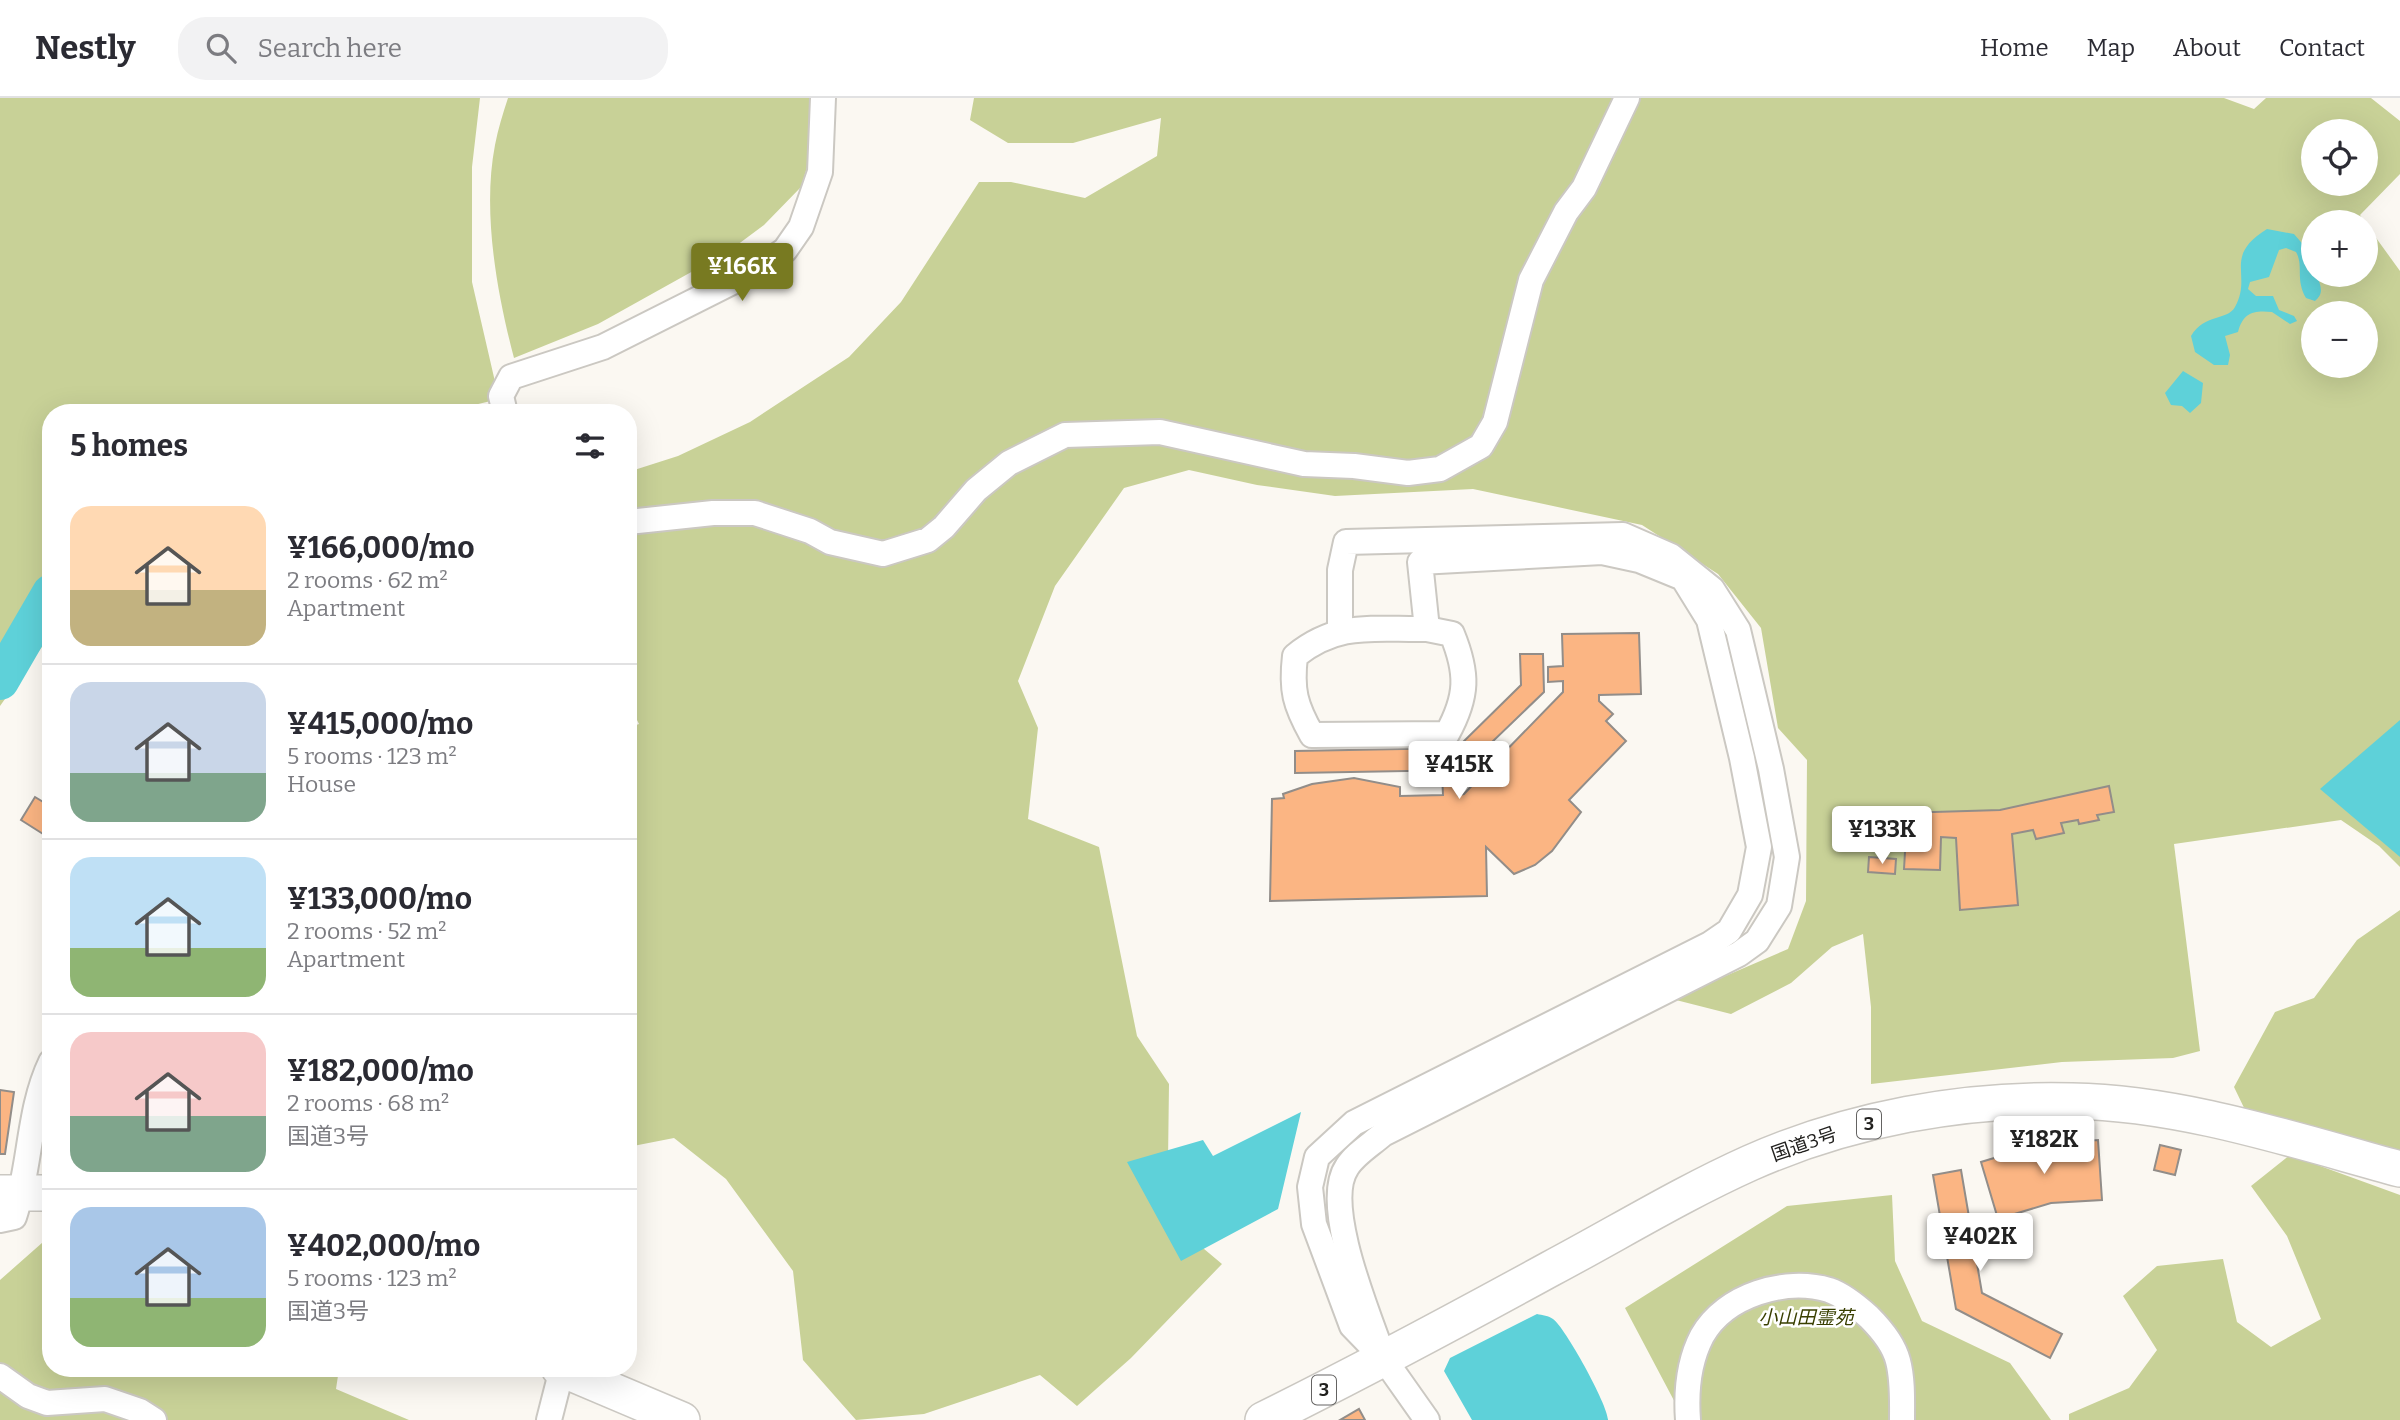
<!DOCTYPE html>
<meta charset="utf-8">
<style>
:root{--surface:#fff;--page:#f2f2f3;--text:#2b2b33;--muted:#7c7c81;--line:#e1e1e2;--accent:#787a21}
body{margin:0;font-family:Bitter,"Noto Sans JP",serif;background:var(--page);color:var(--text);height:100vh;display:flex;flex-direction:column;font-size:26px;white-space:nowrap}
*{box-sizing:border-box;margin:0}
p{font-size:23px;color:var(--muted)}
.icon{flex:none;width:38px;height:38px;fill:none;stroke:currentColor;stroke-width:2;stroke-linecap:round;stroke-linejoin:round}
.map{position:relative;flex:1;overflow:hidden}
.panel{position:absolute;left:42px;top:306px;width:595px;height:973px;display:flex;flex-direction:column;background:var(--surface);border-radius:28px;box-shadow:0 7px 28px #0002}
.panel>*{flex:none}
.tools{position:absolute;left:2301px;top:21px;display:grid;gap:14px}
.tools a{display:grid;place-items:center;width:77px;height:77px;border-radius:50%;background:var(--surface);box-shadow:0 7px 28px #0002;font-size:35px}
.price{position:absolute;translate:-50% -60px;padding:0 16px;border-radius:7px;background:#fff;color:#222;font-size:23px;line-height:46px;filter:drop-shadow(0 2px 4px #0008)}
.price::after{content:'';position:absolute;left:50%;top:42px;width:21px;height:16px;margin-left:-10px;background:inherit;clip-path:polygon(0 0,100% 0,50% 100%)}
.price.on{background:var(--accent);color:#fff}
ul{padding:0;list-style:none}
li{display:flex;align-items:center;gap:21px;height:175px;padding:0 28px}
li+li{border-top:2px solid var(--line)}
li span{display:grid;place-items:center;flex:none;width:196px;height:140px;border-radius:21px;color:#555}
li>.icon{margin-inline-start:auto}
span .icon{width:84px;height:84px;fill:#fffc;stroke-width:1}
li b{font-size:30px}
h2{display:flex;justify-content:space-between;align-items:center;height:84px;padding:0 28px;font-size:30px}
header{display:flex;align-items:center;gap:42px;box-sizing:border-box;height:98px;padding:0 35px;background:var(--surface);border-bottom:2px solid var(--line)}
header strong{font-size:33px}
nav{display:flex;gap:38px;margin-inline-start:auto;font-size:24px}
.search{width:490px;height:63px;background:var(--page);display:flex;align-items:center;gap:18px;box-sizing:border-box;padding:0 24px;border-radius:28px;color:var(--muted);font-size:26px}
.map>svg:first-child{display:block}
</style>
<header>
<strong>Nestly</strong>
<div class="search"><svg class="icon" aria-label="search" viewBox="0 0 24 24"><circle cx="10" cy="10" r="6"/><path d="M15 15l6 6"/></svg>Search here</div>
<nav><a>Home</a><a>Map</a><a>About</a><a>Contact</a></nav>
</header>
<div class="map">
<svg width="2400" height="1322" viewBox="0 0 2400 1322">
<rect width="100%" height="100%" fill="#fbf8f2"/>
<g fill="#c8d197" fill-rule="evenodd">
<path d="M0 0H480L472 69V184L499 301 441 315H51V536L0 608Z"/>
<path d="M508 0H820L818 34 801 89 764 127 729 153 598 226 514 260C497 195 482 114 495 47 498 31 503 15 508 0Z"/>
<path d="M974 0H2224L2254 11 2266 0H2371L2400 23V76L2360 117 2365 124H2314V177H2366V126L2400 173V769L2379 748 2341 722 2174 746 2200 953 2173 960 2062 964 1871 986V909L1863 836 1832 849 1791 885 1731 916 1672 901 1788 851 1806 803 1807 662 1778 630 1761 530 1718 476 1642 427 1473 391 1335 398 1257 387 1189 372 1124 390 1055 488 1018 583 1038 630 1028 721 1099 749 1137 938 1169 986 1168 1063 1179 1130 1222 1166 1131 1260 1077 1308 1040 1277 924 1316 856 1322 803 1262 793 1173 726 1081 674 1040 628 1049V630L639 626 628 604V374L678 358 750 324 849 259 901 204 979 84H1011L1085 100 1157 58 1161 20 1073 45H1008L970 22ZM2314 33H2366V86H2314ZM2314 215H2366V268H2314Z"/>
<path d="M2400 812V1066L2248 1018 2234 989 2275 914 2314 900 2357 842Z"/>
<path d="M2290 1057 2400 1097V1322H2069V1316L2129 1290 2157 1252 2123 1198 2157 1168 2223 1161 2237 1224 2271 1249 2321 1221 2287 1138 2251 1088Z"/>
<path d="M1892 1097 1895 1163 1922 1223 2010 1265 2051 1322H1680L1679 1312 1625 1210 1787 1108Z"/>
<path d="M51 1137V1270L339 1271 336 1291 409 1322H0V1182Z"/>
</g>
<g fill="#5ed1d9">
<path d="M2267 131 2294 136 2313 158 2314 177H2317C2320 187 2325 195 2315 203L2306 200C2295 181 2304 168 2296 154L2286 150 2279 152 2269 179 2250 184 2248 191 2256 198H2273L2279 212 2294 218 2297 223 2290 226 2272 214C2253 212 2243 215 2238 234L2225 238 2230 257 2228 267H2214L2195 254 2191 238C2205 215 2227 223 2235 209 2253 176 2222 159 2267 131Z"/>
<path d="M2183 273 2203 285 2201 305 2190 315 2182 308 2171 307 2165 295Z"/>
<path d="M2400 622V759L2320 691Z"/>
<path d="M1301 1014 1278 1111 1181 1163 1127 1064 1203 1042 1213 1058Z"/>
<path d="M1537 1216C1542 1217 1549 1218 1553 1221 1565 1229 1609 1309 1608 1322H1472L1444 1273 1450 1260Z"/>
</g>
<g fill="none" stroke-linecap="round" stroke-linejoin="round">
<path stroke="#5ed1d9" stroke-width="38" d="M0 583 51 495"/>
</g>
<g fill="#fbb583" stroke="#928d89" stroke-width="2">
<path d="M1639 535 1641 596 1599 597V603L1613 616 1606 623 1626 643 1569 702 1581 714 1552 753 1535 767 1514 776 1486 749 1487 798 1270 803 1272 701 1284 700 1283 696 1312 686 1354 680 1400 689V698L1443 697 1442 676 1457 675 1458 697 1464 696 1480 679 1472 672 1484 660 1492 667 1563 594V583L1548 584V569L1563 568 1562 536Z"/>
<path d="M1520 556H1543L1544 594 1463 672 1295 675V653L1457 650 1521 587Z"/>
<path d="M2109 688 2114 714 2097 717 2099 722 2079 726 2078 722 2061 725 2064 735 2036 741 2033 732 2012 736 2018 807 1960 812 1956 740 1941 739 1940 772 1904 771 1906 737 1853 735 1854 712 1901 715 2000 712Z"/>
<path d="M35 699 45 705 51 701V741L21 722Z"/>
<path d="M1861 739H1888L1887 752 1861 751Z"/>
<path d="M1869 759 1896 761 1895 776 1868 774Z"/>
<path d="M0 992 14 994 5 1056H0Z"/>
<path d="M2098 1042 2102 1102 2051 1105 1998 1121 1981 1064 2040 1046Z"/>
<path d="M2160 1047 2181 1052 2175 1077 2154 1072Z"/>
<path d="M1961 1072 1982 1195 2062 1236 2050 1260 1956 1211 1933 1077Z"/>
<path d="M1359 1311 1365 1322H1340Z"/>
</g>
<g fill="none" stroke-linecap="round" stroke-linejoin="round">
<defs>
<g id="minor">
<path d="M505 315 501 298 511 279 603 249 758 171 785 152 801 129 820 74 823 0"/>
<path d="M628 424 713 415H755L810 433 830 444 883 456 928 442 944 429 976 392 1009 365 1065 337 1160 334 1304 366 1354 368 1408 375 1440 371 1481 348 1495 324 1531 182 1566 114 1584 90 1627 0"/>
<path d="M1427 531 1420 464 1602 454 1639 462 1683 480 1709 522 1742 660 1759 749 1750 797 1729 833 1710 846 1354 1025 1317 1059 1310 1089 1314 1126 1352 1228 1384 1261 1427 1322"/>
<path d="M1427 531 1452 536C1468 575 1468 598 1447 636L1312 637C1295 607 1291 592 1295 558 1338 523 1374 532 1427 531Z"/>
<path d="M1340 532V472L1346 444 1623 437 1671 458 1712 491 1738 532 1771 671 1787 759 1779 808 1757 843 1739 856 1383 1036C1372 1046 1355 1056 1347 1069 1321 1107 1370 1220 1384 1261"/>
<path d="M0 1122 14 1119C31 1068 28 1012 51 964"/>
<path d="M0 1278 28 1298 47 1305 105 1301 140 1313 154 1322"/>
<path d="M549 1322 562 1271"/>
<path d="M1688 1322C1686 1295 1689 1263 1702 1238 1725 1197 1785 1179 1829 1192 1844 1197 1858 1209 1869 1219 1881 1231 1894 1247 1898 1263 1903 1282 1902 1303 1902 1322"/>
</g>
<g id="highway">
<path d="M0 1095H51"/>
<path d="M559 1270 682 1322"/>
<path d="M1263 1322C1360 1274 1455 1223 1550 1171 1616 1136 1681 1096 1750 1065 1849 1021 1963 1000 2072 1003 2183 1005 2293 1042 2400 1071"/>
</g>
</defs>
<use href="#minor" stroke="#cbc8c2" stroke-width="28"/>
<use href="#highway" stroke="#cbc8c2" stroke-width="38"/>
<use href="#minor" stroke="#fff" stroke-width="24"/>
<use href="#highway" stroke="#fff" stroke-width="35"/>
</g>
<g text-anchor="middle" dominant-baseline="central" stroke-width="5" stroke-linejoin="round" paint-order="stroke">
<g fill="#fff" stroke="#646362" stroke-width="2">
<rect x="1857" y="1011.5" width="24" height="29" rx="5"/>
<rect x="1312" y="1277.5" width="24" height="29" rx="5"/>
</g>
<g font-size="18" font-weight="bold" fill="#21201e">
<text x="1869" y="1026">3</text>
<text x="1324" y="1292">3</text>
</g>
<g font-size="19" fill="#21201e" stroke="#fff">
<text transform="translate(1804 1046) rotate(-19)">国道3号</text>
</g>
<g font-size="19" font-style="italic" fill="#393f00" stroke="#fff">
<text x="1806" y="1219">小山田霊苑</text>
</g>
</g>
</svg>
<div class="tools">
<a><svg class="icon" aria-label="locate" viewBox="0 0 24 24"><circle cx="12" cy="12" r="6"/><path d="M12 2v4M12 18v4M2 12h4M18 12h4"/></svg></a>
<a>+</a>
<a>−</a>
</div>
<b class="price on" style="left:742px;top:205px">¥166K</b>
<b class="price" style="left:1459px;top:703px">¥415K</b>
<b class="price" style="left:1882px;top:768px">¥133K</b>
<b class="price" style="left:2044px;top:1078px">¥182K</b>
<b class="price" style="left:1980px;top:1175px">¥402K</b>
<section class="panel">
<h2>5 homes<svg class="icon" aria-label="filters" viewBox="0 0 24 24"><path d="M4 7h16M4 17h16"/><circle cx="9" cy="7" r="2"/><circle cx="15" cy="17" r="2"/></svg></h2>
<ul>
<li><span style="background:linear-gradient(#ffd9b3 60%,#c2b280 0)"><svg class="icon" aria-label="home" viewBox="0 0 24 24"><path d="M3 11l9-7 9 7M6 9v11h12V9"/></svg></span><div><b>¥166,000/mo</b><p>2 rooms · 62 m²</p><p>Apartment</p></div></li>
<li><span style="background:linear-gradient(#c9d6e8 65%,#7fa58c 0)"><svg class="icon" aria-label="home" viewBox="0 0 24 24"><path d="M3 11l9-7 9 7M6 9v11h12V9"/></svg></span><div><b>¥415,000/mo</b><p>5 rooms · 123 m²</p><p>House</p></div></li>
<li><span style="background:linear-gradient(#bfe0f5 65%,#8fb573 0)"><svg class="icon" aria-label="home" viewBox="0 0 24 24"><path d="M3 11l9-7 9 7M6 9v11h12V9"/></svg></span><div><b>¥133,000/mo</b><p>2 rooms · 52 m²</p><p>Apartment</p></div></li>
<li><span style="background:linear-gradient(#f6c9c9 60%,#7fa58c 0)"><svg class="icon" aria-label="home" viewBox="0 0 24 24"><path d="M3 11l9-7 9 7M6 9v11h12V9"/></svg></span><div><b>¥182,000/mo</b><p>2 rooms · 68 m²</p><p>国道3号</p></div></li>
<li><span style="background:linear-gradient(#a9c7e8 65%,#8fb573 0)"><svg class="icon" aria-label="home" viewBox="0 0 24 24"><path d="M3 11l9-7 9 7M6 9v11h12V9"/></svg></span><div><b>¥402,000/mo</b><p>5 rooms · 123 m²</p><p>国道3号</p></div></li>
</ul>
</section>
</div>
